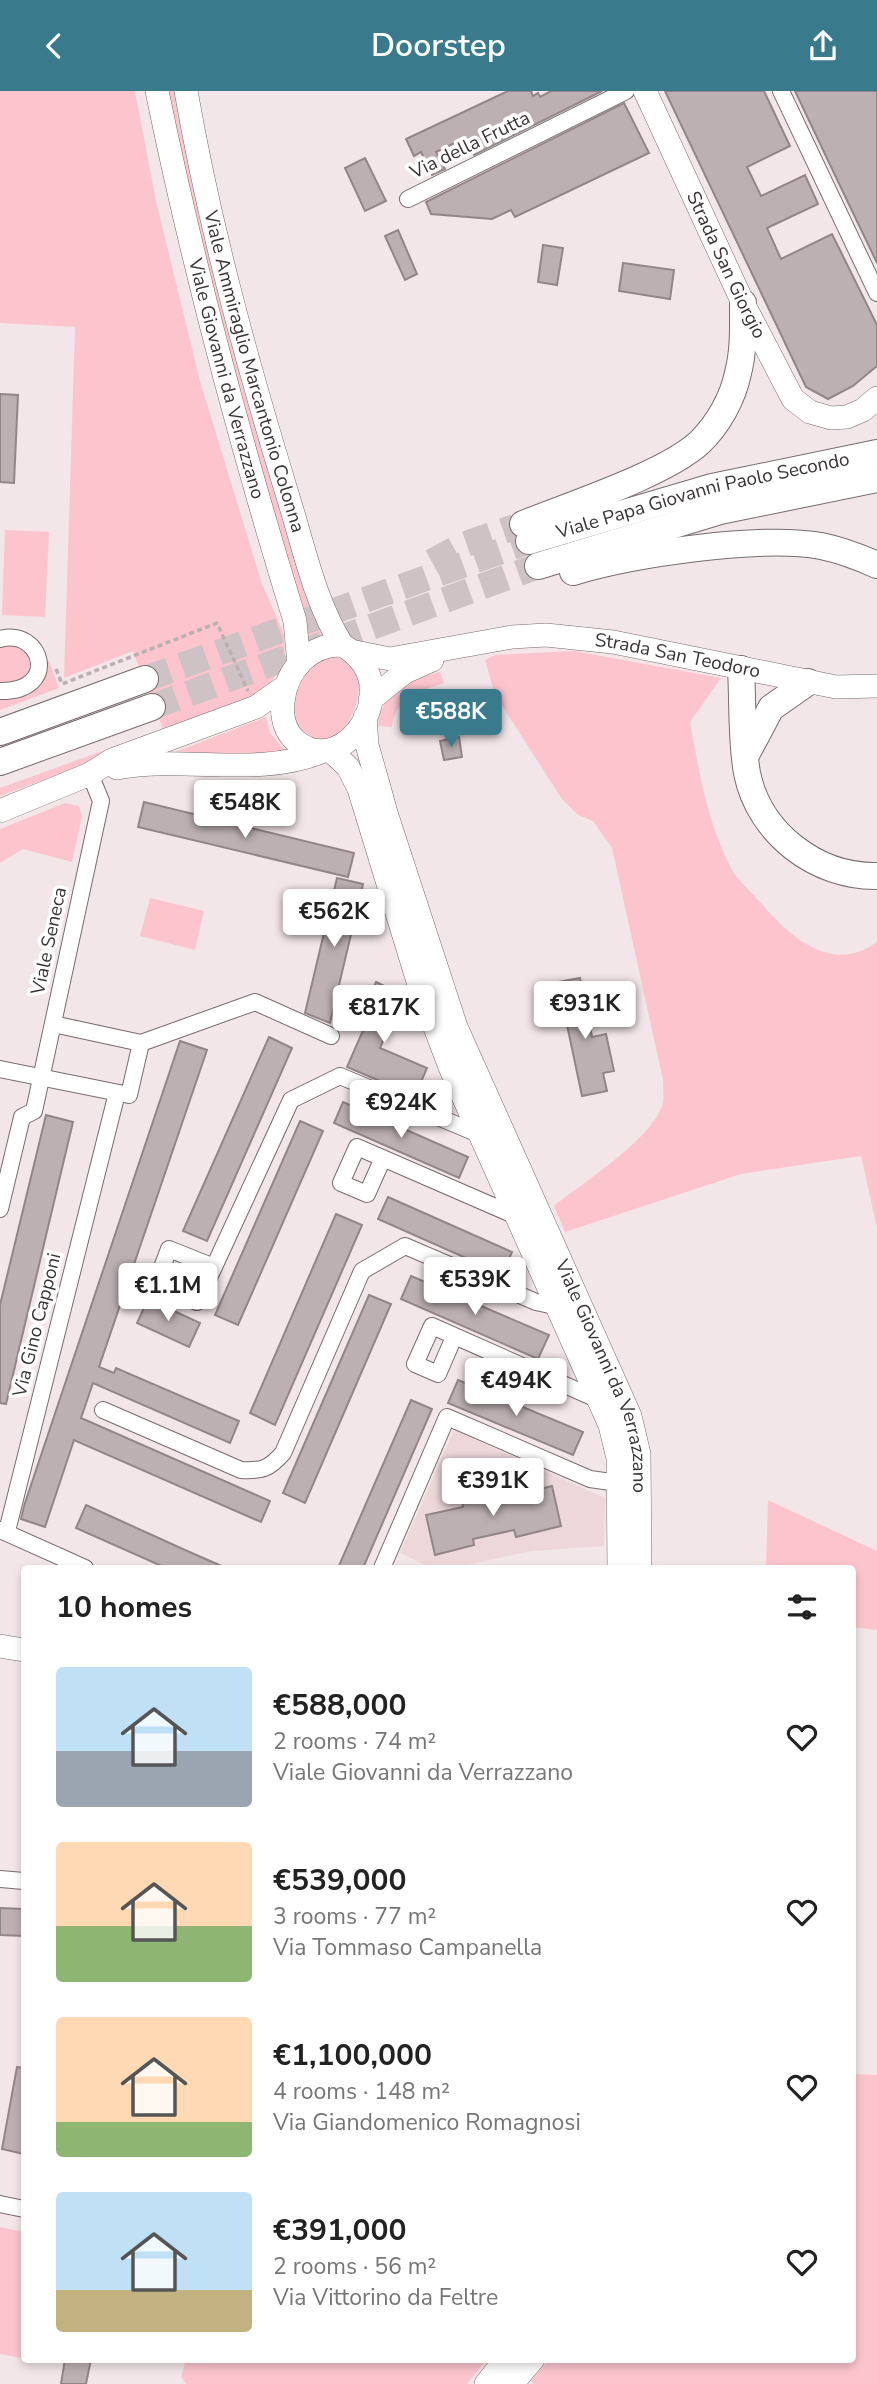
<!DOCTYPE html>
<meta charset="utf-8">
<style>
:root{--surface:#fff;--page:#f6f6f6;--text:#222;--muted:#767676;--accent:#397b8d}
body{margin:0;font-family:"Nunito Sans",sans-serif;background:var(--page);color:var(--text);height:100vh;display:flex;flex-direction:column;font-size:26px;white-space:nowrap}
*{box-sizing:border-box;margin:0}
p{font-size:23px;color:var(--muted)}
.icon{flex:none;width:38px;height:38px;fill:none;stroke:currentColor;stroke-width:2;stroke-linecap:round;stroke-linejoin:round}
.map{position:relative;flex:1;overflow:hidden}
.details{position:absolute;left:21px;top:1474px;width:835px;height:798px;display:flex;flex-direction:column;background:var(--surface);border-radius:7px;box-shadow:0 4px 10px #0003}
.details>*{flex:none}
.price{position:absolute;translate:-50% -60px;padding:0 16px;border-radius:7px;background:#fff;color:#222;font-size:23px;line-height:46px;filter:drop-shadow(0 2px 4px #0008)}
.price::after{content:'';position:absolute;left:50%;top:42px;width:21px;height:16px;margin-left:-10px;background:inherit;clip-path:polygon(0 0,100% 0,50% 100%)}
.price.current{background:var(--accent);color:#fff}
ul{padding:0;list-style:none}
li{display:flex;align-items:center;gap:21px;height:175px;padding:0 35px}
li span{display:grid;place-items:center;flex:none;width:196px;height:140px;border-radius:7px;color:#555}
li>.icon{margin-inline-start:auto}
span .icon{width:84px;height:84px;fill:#fffc;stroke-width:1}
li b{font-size:30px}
h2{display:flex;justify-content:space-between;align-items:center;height:84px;padding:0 35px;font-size:30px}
header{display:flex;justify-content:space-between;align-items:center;height:91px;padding:0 35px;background:var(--accent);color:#fff;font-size:32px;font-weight:600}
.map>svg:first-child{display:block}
</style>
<header><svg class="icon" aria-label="back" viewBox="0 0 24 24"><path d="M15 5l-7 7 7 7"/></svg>Doorstep<svg class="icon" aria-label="share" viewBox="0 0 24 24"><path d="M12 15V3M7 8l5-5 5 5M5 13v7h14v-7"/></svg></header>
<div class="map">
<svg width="877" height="2293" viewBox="0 0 877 2293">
<rect width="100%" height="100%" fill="#f3e6e8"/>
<path fill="#edd7db" d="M454 1339 605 1407 604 1455 532 1460 451 1477H432L400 1462Z"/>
<g fill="#fcc5ce">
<path d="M0 0H135L156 110 200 290 262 493 284 543 285 568 272 590 249 611 0 705V697L163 638 133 560 64 587 75 236 0 232Z"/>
<path d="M166 0H178L325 544 309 550V537L245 330Z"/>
<path d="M5 439 49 441 45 526 2 524Z"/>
<path d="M11 554C30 559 35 573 24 589L0 593V557Z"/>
<path d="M574 560 721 587 690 631C699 681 707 730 731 777 737 789 750 799 759 810 788 843 830 885 877 851V1137L861 1065 741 1083 565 1141 554 1115C582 1092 656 1046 663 1011 664 1004 663 995 663 989L612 757 593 730 578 724 562 708 495 604 485 569 495 564Z"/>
<path d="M335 566C374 572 358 620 342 641 282 677 285 585 319 569 323 567 330 566 335 566Z"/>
<path d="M49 570 59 597 0 619V609C18 609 37 605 44 586 47 579 45 575 49 570Z"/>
<path d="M440 581 444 592C420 600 395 607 392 636L378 635C379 602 413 587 440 581Z"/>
<path d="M266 626 270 642 287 662 170 663Z"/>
<path d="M65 712 79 715 82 725 72 771 23 758 0 772V738Z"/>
<path d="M150 807 204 820 195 859 140 845Z"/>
<path d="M768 1409 877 1460V1539L852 1536V1477H766Z"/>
<path d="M852 1983 877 1984V2293H534L531 2290 549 2268H852Z"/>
<path d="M0 2136 24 2141V2268L36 2270 0 2263Z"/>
<path d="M186 2268H487L467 2293H186L181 2286Z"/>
</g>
<g fill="#bdb0b2" stroke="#928688" stroke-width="2">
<path d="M508 0H531L533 5 538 2 540 6 551 0H602L474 64 465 47 436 61 445 78 432 84 421 61 414 65 406 48Z"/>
<path d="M665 0H764L790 55 747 76 761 105 805 84 818 113 767 137 781 168 832 143 877 234V275L853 295 828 308 806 296Z"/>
<path d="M795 0H877V172L843 101Z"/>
<path d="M624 12 649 62 515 126 511 119 492 128 431 123 426 111Z"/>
<path d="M365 67 386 110 365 120 345 77Z"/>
<path d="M398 139 417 183 405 189 385 145Z"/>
<path d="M543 154 563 157 557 194 538 191Z"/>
<path d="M623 172 674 179 670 208 619 200Z"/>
<path d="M0 303 18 304 14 392 0 391Z"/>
<path d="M459 646 462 666 444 669 440 650Z"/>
<path d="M144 711 354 762 348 786 138 736Z"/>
<path d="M337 787 363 793 330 932 305 922Z"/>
<path d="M580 887 592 946 606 943 614 980 603 982 607 1000 582 1005 558 891Z"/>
<path d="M376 891 403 904 380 957 427 977 415 1005 347 976 365 935 358 932Z"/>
<path d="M269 946 292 957 207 1150 183 1140Z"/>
<path d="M180 950 207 959 99 1276 114 1282 116 1277 239 1330 230 1352 93 1292 81 1327 270 1410 261 1431 74 1349 45 1436 21 1428 24 1415Z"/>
<path d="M343 1011 468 1066 459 1087 334 1032Z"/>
<path d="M46 1024 73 1031 6 1313 0 1312V1214Z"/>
<path d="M300 1030 323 1040 238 1234 215 1224Z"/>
<path d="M388 1106 512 1161 502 1183 378 1128Z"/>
<path d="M336 1123 362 1134 275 1334 250 1322Z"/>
<path d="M411 1185 549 1244 538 1268 401 1208Z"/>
<path d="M369 1204 391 1213 305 1412 283 1402Z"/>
<path d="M148 1208 200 1232 189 1256 137 1232Z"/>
<path d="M458 1289 583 1341 573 1364 448 1312Z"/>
<path d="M411 1309 432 1318 363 1477H338Z"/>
<path d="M552 1395 561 1435 516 1446 514 1439 473 1448 474 1454 435 1464 426 1424 463 1416 462 1409 506 1399 508 1406Z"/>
<path d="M86 1414 185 1459 226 1477H166L76 1437Z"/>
<path d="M0 1817 24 1818V1845L0 1844Z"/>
<path d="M17 1976 24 1977V2063L2 2058Z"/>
<path d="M65 2268H91L86 2293H61Z"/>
</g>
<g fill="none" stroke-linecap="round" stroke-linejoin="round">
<g stroke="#cec2c4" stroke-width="26" stroke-dasharray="26 13" stroke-linecap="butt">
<path d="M432 471 463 454 515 436"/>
<path d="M145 588 529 450"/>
<path d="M152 616 538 475"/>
</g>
<defs>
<g id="street">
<path d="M781 0 877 202"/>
<path d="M408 108 626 0"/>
<path d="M0 548C42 536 61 601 0 600"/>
<path d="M141 952 255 911 331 945"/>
<path d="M0 978 129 1004 141 952 53 933"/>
<path d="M383 1067 367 1103 341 1092 357 1056 394 1072 516 1125"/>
<path d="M0 1118 22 1026 34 1020 101 710 90 683"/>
<path d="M214 1176 197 1211 156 1192 169 1158 214 1176 291 1009 340 985 481 1044"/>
<path d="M454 1246 438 1283 415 1273 432 1235 601 1310"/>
<path d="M103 1319 241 1379C262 1380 269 1378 283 1362L362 1180 405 1155 536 1211 559 1216"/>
<path d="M0 1439 85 1477"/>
<path d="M7 1440 117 1002"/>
<path d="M382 1477 447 1326 590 1388 618 1392"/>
<path d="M0 1788 24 1790"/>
<path d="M0 2113 24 2118"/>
</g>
<g id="secondary">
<path id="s1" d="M157 0C194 180 241 355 295 530L299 573"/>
<path id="s2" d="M186 0C210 138 248 275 289 409 304 457 315 511 342 554"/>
<path id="s3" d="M645 0 743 212 793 308 810 321 831 327 847 326 863 319 877 307"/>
<path d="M342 554C411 593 344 691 296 650 285 641 281 625 283 611 286 579 310 553 342 554Z"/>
<path id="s4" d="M355 561 390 568 512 546 546 544 613 551 836 596 877 595"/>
<path d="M370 609 405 581 432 569"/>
<path id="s5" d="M365 626 367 654 387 725 456 936 630 1325 639 1363 640 1477"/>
<path d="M331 660 348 676 359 698 420 897 450 976 610 1334 618 1367 619 1477"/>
<path d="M117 677C185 664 256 687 321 661"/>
<path d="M0 720 90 683 112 669 256 616 286 595"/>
<path d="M0 1555 24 1559"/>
<path d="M486 2293 506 2268"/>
<path d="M512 2293 533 2268"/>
</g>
<g id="primary">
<path d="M523 433C570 414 665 383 699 352 718 334 733 307 738 282 744 259 743 236 743 212"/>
<path id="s6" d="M529 450 712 396 877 362"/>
<path d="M538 475 720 420 877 388"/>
<path d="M573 481C632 463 761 444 821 455 841 459 859 466 877 474"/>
<path d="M741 578C743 612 741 648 747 682 759 742 816 786 877 785"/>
<path d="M0 641 145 588"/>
<path d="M747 662 771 617 808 591"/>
<path d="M0 671 152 616"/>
</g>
</defs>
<use href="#street" stroke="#776c6e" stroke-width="18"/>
<use href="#secondary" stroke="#776c6e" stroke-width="24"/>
<use href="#primary" stroke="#776c6e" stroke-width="28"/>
<path stroke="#baafb1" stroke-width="3.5" stroke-dasharray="5 3.5" stroke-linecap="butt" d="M56 578 62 593 217 532 248 600"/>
<use href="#street" stroke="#fff" stroke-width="16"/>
<use href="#secondary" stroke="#fff" stroke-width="23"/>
<use href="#primary" stroke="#fff" stroke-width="26"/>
</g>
<g text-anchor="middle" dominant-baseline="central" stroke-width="7" stroke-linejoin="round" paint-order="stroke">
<g font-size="19" fill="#393435" stroke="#fff">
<text transform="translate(470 54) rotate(-26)">Via della Frutta</text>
<text stroke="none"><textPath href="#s3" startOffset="192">Strada San Giorgio</textPath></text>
<text stroke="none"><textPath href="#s2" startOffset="289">Viale Ammiraglio Marcantonio Colonna</textPath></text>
<text stroke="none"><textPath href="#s1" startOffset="296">Viale Giovanni da Verrazzano</textPath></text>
<text stroke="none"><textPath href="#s6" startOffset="180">Viale Papa Giovanni Paolo Secondo</textPath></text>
<text stroke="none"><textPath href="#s4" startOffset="327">Strada San Teodoro</textPath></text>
<text transform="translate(49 850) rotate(-78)">Viale Seneca</text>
<text transform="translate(37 1234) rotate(-76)">Via Gino Capponi</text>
<text stroke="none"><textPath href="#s5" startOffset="704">Viale Giovanni da Verrazzano</textPath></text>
</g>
</g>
</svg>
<b class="price current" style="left:451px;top:658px">€588K</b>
<b class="price" style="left:245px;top:749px">€548K</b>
<b class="price" style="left:334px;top:858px">€562K</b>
<b class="price" style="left:585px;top:950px">€931K</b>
<b class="price" style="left:384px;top:954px">€817K</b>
<b class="price" style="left:401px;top:1049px">€924K</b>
<b class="price" style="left:475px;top:1226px">€539K</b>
<b class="price" style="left:168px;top:1232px">€1.1M</b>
<b class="price" style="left:516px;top:1327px">€494K</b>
<b class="price" style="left:493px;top:1427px">€391K</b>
<section class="details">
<h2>10 homes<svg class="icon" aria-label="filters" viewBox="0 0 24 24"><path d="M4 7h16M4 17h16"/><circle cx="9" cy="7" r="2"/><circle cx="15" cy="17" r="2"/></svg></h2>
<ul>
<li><span style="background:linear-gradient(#bfe0f5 60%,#9aa5b1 0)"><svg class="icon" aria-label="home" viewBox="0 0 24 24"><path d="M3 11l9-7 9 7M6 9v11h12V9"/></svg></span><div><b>€588,000</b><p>2 rooms · 74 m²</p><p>Viale Giovanni da Verrazzano</p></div><svg class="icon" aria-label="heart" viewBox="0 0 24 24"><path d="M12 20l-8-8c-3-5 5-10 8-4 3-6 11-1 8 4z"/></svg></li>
<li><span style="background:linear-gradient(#ffd9b3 60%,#8fb573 0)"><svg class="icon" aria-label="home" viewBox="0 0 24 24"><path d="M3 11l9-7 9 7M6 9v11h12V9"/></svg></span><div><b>€539,000</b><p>3 rooms · 77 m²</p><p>Via Tommaso Campanella</p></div><svg class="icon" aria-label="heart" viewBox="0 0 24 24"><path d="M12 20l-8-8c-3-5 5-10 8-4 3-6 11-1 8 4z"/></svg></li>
<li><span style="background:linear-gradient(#ffd9b3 75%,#8fb573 0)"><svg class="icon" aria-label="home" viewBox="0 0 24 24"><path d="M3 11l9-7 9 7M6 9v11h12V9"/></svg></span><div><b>€1,100,000</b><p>4 rooms · 148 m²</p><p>Via Giandomenico Romagnosi</p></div><svg class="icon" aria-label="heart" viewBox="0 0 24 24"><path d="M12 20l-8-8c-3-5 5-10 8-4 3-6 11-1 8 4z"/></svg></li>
<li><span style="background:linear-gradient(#bfe0f5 70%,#c2b280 0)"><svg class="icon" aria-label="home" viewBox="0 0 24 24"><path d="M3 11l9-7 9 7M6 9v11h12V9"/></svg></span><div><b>€391,000</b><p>2 rooms · 56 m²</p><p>Via Vittorino da Feltre</p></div><svg class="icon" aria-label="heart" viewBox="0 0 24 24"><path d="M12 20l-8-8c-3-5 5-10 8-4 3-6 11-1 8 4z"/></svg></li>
</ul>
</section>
</div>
